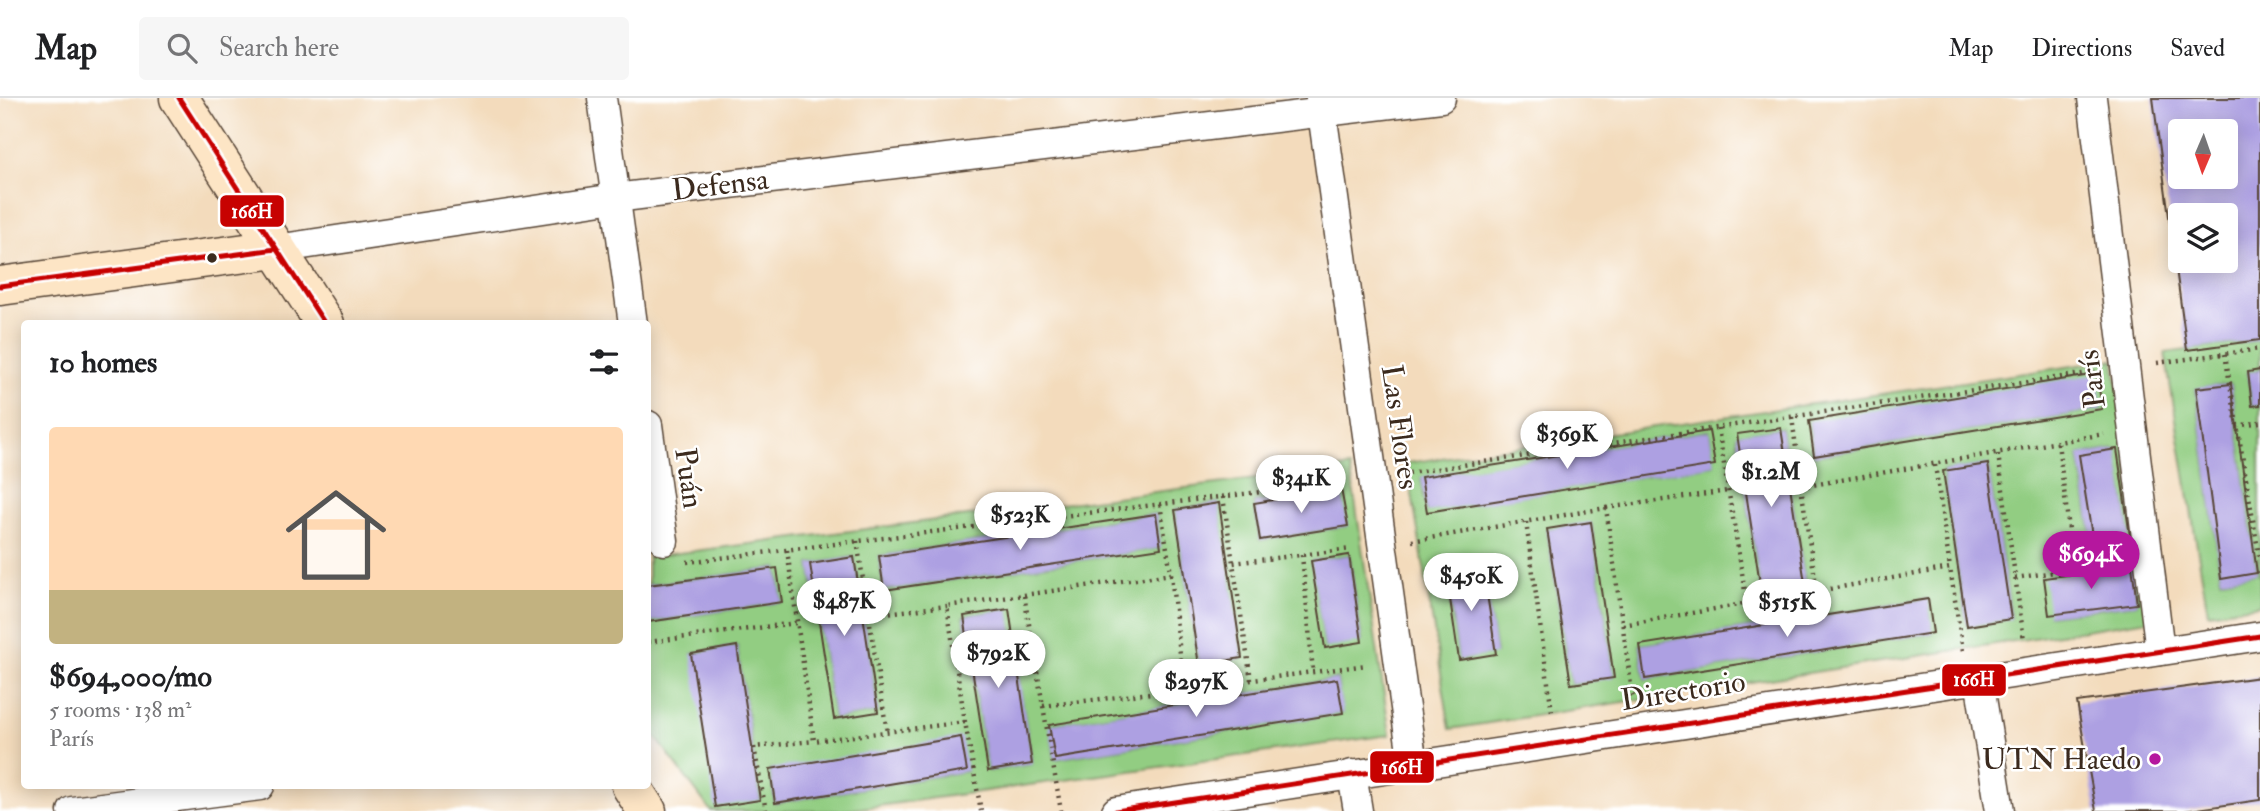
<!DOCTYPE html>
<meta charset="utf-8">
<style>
:root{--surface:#fff;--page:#f6f6f6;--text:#202124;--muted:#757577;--line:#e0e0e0;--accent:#b5179e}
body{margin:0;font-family:"IM FELL Double Pica",serif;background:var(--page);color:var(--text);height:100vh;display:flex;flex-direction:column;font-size:26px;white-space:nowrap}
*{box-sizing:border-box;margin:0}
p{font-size:23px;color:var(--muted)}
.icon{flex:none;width:38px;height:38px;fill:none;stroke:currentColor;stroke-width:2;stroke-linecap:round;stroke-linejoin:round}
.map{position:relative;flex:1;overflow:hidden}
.side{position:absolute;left:21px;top:222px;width:630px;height:469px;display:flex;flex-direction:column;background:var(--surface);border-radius:7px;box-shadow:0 4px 18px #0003}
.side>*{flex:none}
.needle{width:46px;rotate:182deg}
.tools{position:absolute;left:2168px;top:21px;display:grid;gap:14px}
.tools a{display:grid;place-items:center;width:70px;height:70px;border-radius:7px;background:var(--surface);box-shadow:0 4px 18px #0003;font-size:35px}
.price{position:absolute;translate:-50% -60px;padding:0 16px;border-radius:24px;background:#fff;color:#222;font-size:23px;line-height:46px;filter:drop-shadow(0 2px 4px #0008)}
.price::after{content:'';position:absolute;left:50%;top:42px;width:21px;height:16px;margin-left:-10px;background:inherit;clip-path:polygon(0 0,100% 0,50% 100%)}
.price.selected{background:var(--accent);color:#fff}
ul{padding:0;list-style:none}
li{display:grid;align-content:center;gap:14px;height:371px;padding:0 28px}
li+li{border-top:2px solid var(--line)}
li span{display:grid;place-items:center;height:217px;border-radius:7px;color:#555}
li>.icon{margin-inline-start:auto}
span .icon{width:126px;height:126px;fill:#fffc;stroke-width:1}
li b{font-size:30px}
h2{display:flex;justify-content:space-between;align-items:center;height:84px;padding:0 28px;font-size:30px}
header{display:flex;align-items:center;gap:42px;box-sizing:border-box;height:98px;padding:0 35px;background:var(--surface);border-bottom:2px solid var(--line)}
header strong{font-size:33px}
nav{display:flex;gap:38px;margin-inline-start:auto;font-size:24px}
.search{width:490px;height:63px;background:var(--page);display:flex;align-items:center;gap:18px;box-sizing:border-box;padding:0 24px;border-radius:7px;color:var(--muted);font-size:26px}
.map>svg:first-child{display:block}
</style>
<header>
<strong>Map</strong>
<div class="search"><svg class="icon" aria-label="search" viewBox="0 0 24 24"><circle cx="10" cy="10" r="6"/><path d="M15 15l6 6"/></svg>Search here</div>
<nav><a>Map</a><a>Directions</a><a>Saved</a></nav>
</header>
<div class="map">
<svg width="2260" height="713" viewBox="0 0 2260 713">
<rect width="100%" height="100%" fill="#fff"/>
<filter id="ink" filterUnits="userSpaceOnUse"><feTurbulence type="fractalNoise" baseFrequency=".0143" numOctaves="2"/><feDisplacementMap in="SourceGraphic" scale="14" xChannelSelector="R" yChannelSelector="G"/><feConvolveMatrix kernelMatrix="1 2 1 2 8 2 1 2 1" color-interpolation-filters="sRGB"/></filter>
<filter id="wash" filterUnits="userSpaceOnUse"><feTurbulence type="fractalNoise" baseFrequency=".00686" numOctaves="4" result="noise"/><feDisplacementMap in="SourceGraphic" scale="28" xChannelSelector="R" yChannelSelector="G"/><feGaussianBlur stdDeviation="1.57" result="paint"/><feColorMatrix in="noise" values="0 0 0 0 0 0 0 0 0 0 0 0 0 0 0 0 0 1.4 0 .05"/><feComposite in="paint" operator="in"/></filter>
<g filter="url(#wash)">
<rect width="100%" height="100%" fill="#f3dbbc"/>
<g fill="#92cd82" stroke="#667c50" stroke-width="2" fill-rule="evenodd">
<path d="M2260 242V272L2248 274 2252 308 2260 307V507L2208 515 2165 255ZM2231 286 2257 475 2221 481 2196 291Z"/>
<path d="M2114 262 2149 522 1450 631 1407 365ZM2101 311 1814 358 1809 324 2102 311ZM1781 330 1805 485 1761 492 1737 337ZM1709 333 1714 367 1427 413 1421 380ZM2116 351 2130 438 2093 444 2079 357ZM1988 367 2011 520 1967 528 1943 373ZM1591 425 1614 579 1571 586 1547 431ZM1482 469 1496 555 1459 562 1446 475ZM2132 469 2137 506 2049 517ZM1927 501 1933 535 1645 581 1640 547Z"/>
<path d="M1350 369 1390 637 841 713H711L648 629V524L782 504 777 470 648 487V459ZM1341 391 1347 428 1260 442 1254 405ZM1218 405 1242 560 1199 567 1175 412ZM1156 416 1160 450 884 492 879 458ZM1349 457 1362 543 1325 549 1312 463ZM854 459 878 614 834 621 810 466ZM1008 511 1032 666 988 673 964 518ZM737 548 760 702 692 556ZM1337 581 1342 615 1055 661 1050 627ZM770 671 967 673 775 705Z"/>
</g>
<g id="blocks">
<g fill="#ada0e2" fill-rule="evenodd">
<path d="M2153 0H2260V242L2187 252ZM2180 33H2226V79H2180ZM2180 117H2226V163H2180Z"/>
<path d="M2260 272V307L2252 308 2248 274Z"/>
<path d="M2097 276 2102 311 1814 358 1809 323Z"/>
<path d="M2231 286 2257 475 2221 481 2196 290Z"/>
<path d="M1781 330 1805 485 1761 492 1737 336Z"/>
<path d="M1709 333 1715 367 1427 414 1421 379Z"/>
<path d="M2117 351 2130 438 2093 444 2079 357Z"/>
<path d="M1988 366 2011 521 1967 528 1943 373Z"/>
<path d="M1341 391 1348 428 1260 442 1254 405Z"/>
<path d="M1219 405 1242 560 1199 567 1175 412Z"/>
<path d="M1156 416 1161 450 884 492 879 458Z"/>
<path d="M1591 424 1614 580 1571 586 1547 431Z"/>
<path d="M1349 457 1362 544 1325 550 1311 463Z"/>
<path d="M854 459 878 614 834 621 810 466Z"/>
<path d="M2132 468 2137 506 2049 517 2044 480Z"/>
<path d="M1483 469 1496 556 1459 562 1446 474Z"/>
<path d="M777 470 782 504 648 524V487Z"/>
<path d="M1928 501 1933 535 1645 581 1640 547Z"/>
<path d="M1009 511 1032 666 988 673 964 518Z"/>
<path d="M737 548 760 702 715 709 691 556Z"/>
<path d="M2260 579V702L2184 713H2096L2077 604Z"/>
<path d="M1337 581 1343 615 1055 661 1049 627Z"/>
<path d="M961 639 967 673 775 705 770 671Z"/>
</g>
</g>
</g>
<g filter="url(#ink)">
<use href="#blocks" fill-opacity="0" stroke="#574536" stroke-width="2"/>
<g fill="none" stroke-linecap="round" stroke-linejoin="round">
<defs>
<g id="street">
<path d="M602 0 633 226"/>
<path d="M1320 0 1413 667"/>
<path d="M2092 0 2160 553"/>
<path d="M276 151 615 100 1441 0"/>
<path d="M648 327 664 443"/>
<path d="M1979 581 2000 713"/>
<path d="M1352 676 1358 713"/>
<path d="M72 713 260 688"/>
<path d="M1116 713 2260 538"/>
</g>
<g id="secondary">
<path d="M179 0 325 226"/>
<path d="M0 188 276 151"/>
<path d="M631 688 647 713"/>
</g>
</defs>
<use href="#street" stroke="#574536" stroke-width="31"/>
<use href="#secondary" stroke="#574536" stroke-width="41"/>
<g stroke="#574536" stroke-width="4.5" stroke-dasharray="2 5" stroke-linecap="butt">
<path d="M2225 256 2260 463"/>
<path d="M2157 265 2260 251"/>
<path d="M1792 319 1801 389 2104 336"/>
<path d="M2237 328 2260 324"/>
<path d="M1718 330 1747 505"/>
<path d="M2058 345 2074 471"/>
<path d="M1998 356 2024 542"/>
<path d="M1935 367 1950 470"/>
<path d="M1402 376 2096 274"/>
<path d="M1801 389 1817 493"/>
<path d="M1223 399 1233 465"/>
<path d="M1606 410 1728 393"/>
<path d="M1526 424 1552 614"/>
<path d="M857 443 887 634"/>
<path d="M1412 443 1606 410 1633 601"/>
<path d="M787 452 814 643 965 624 981 713"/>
<path d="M1302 457 1313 574"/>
<path d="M687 464 1342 384"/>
<path d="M1171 476 1184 591 1367 567"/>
<path d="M2015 480 2120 464"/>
<path d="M1024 497 1171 476 1160 406"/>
<path d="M869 517 947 508"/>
<path d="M1623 527 1950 470 1963 553"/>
<path d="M648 544 796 525"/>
<path d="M1251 582 1233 465 1351 451"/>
<path d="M1043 608 1184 591"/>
<path d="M965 624 947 508 1024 497 1061 713"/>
<path d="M766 713 754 649 814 643"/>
</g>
<use href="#street" stroke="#fff" stroke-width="28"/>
<use href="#secondary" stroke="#fde5c5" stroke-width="38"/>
<defs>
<g id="bus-1">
<path d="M179 0 325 226"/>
<path d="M0 188 276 151"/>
<path d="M1116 713 2260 538"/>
</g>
</defs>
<use href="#bus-1" stroke="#fff" stroke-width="10"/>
<use href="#bus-1" stroke="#c70201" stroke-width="5"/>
</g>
</g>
<circle fill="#3b2a1e" stroke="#fff" stroke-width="2.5" cx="212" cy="160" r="6"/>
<circle fill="#b5179e" stroke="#fff" stroke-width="2.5" cx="2155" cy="661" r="7"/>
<g text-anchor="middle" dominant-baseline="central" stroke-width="5" stroke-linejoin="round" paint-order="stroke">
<g font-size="30" fill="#3b2a1e" stroke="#fff">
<text transform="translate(720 87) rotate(-7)">Defensa</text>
<text transform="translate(2092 281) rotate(-97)">París</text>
<text transform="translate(1400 329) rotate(82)">Las Flores</text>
<text transform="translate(689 380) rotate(82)">Puán</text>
<text transform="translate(1683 593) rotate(-9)">Directorio</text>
</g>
<g font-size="30" fill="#3b2a1e" stroke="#fff" text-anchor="end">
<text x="2141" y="661">UTN Haedo</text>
</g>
</g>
<g stroke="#fff" stroke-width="2.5">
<rect x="219" y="96" width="66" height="34" rx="7" fill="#c70201"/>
<rect x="1941" y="565" width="66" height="34" rx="7" fill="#c70201"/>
<rect x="1369" y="652" width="66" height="34" rx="7" fill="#c70201"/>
</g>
<g font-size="19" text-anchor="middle" font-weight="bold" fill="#fff">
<text x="252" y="120">166H</text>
<text x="1974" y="588">166H</text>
<text x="1402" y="676">166H</text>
</g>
</svg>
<div class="tools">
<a><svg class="needle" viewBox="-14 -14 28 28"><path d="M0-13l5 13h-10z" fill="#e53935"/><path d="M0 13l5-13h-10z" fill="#757577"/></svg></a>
<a><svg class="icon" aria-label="layers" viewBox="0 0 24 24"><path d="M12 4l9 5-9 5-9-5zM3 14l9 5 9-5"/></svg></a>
</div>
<b class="price" style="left:1567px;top:373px">$369K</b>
<b class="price" style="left:1771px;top:411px">$1.2M</b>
<b class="price" style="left:1301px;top:417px">$341K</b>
<b class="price" style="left:1020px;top:454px">$523K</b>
<b class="price selected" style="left:2091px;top:493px">$694K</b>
<b class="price" style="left:1471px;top:515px">$450K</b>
<b class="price" style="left:844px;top:540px">$487K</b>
<b class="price" style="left:1787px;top:541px">$515K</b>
<b class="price" style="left:998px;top:592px">$792K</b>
<b class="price" style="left:1196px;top:621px">$297K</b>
<section class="side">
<h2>10 homes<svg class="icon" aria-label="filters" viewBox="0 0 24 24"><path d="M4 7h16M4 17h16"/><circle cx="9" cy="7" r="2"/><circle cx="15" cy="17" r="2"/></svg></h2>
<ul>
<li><span style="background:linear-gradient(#ffd9b3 75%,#c2b280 0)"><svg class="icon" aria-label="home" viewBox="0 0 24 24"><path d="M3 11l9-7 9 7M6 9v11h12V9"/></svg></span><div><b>$694,000/mo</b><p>5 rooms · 138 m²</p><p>París</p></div></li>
</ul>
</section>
</div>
